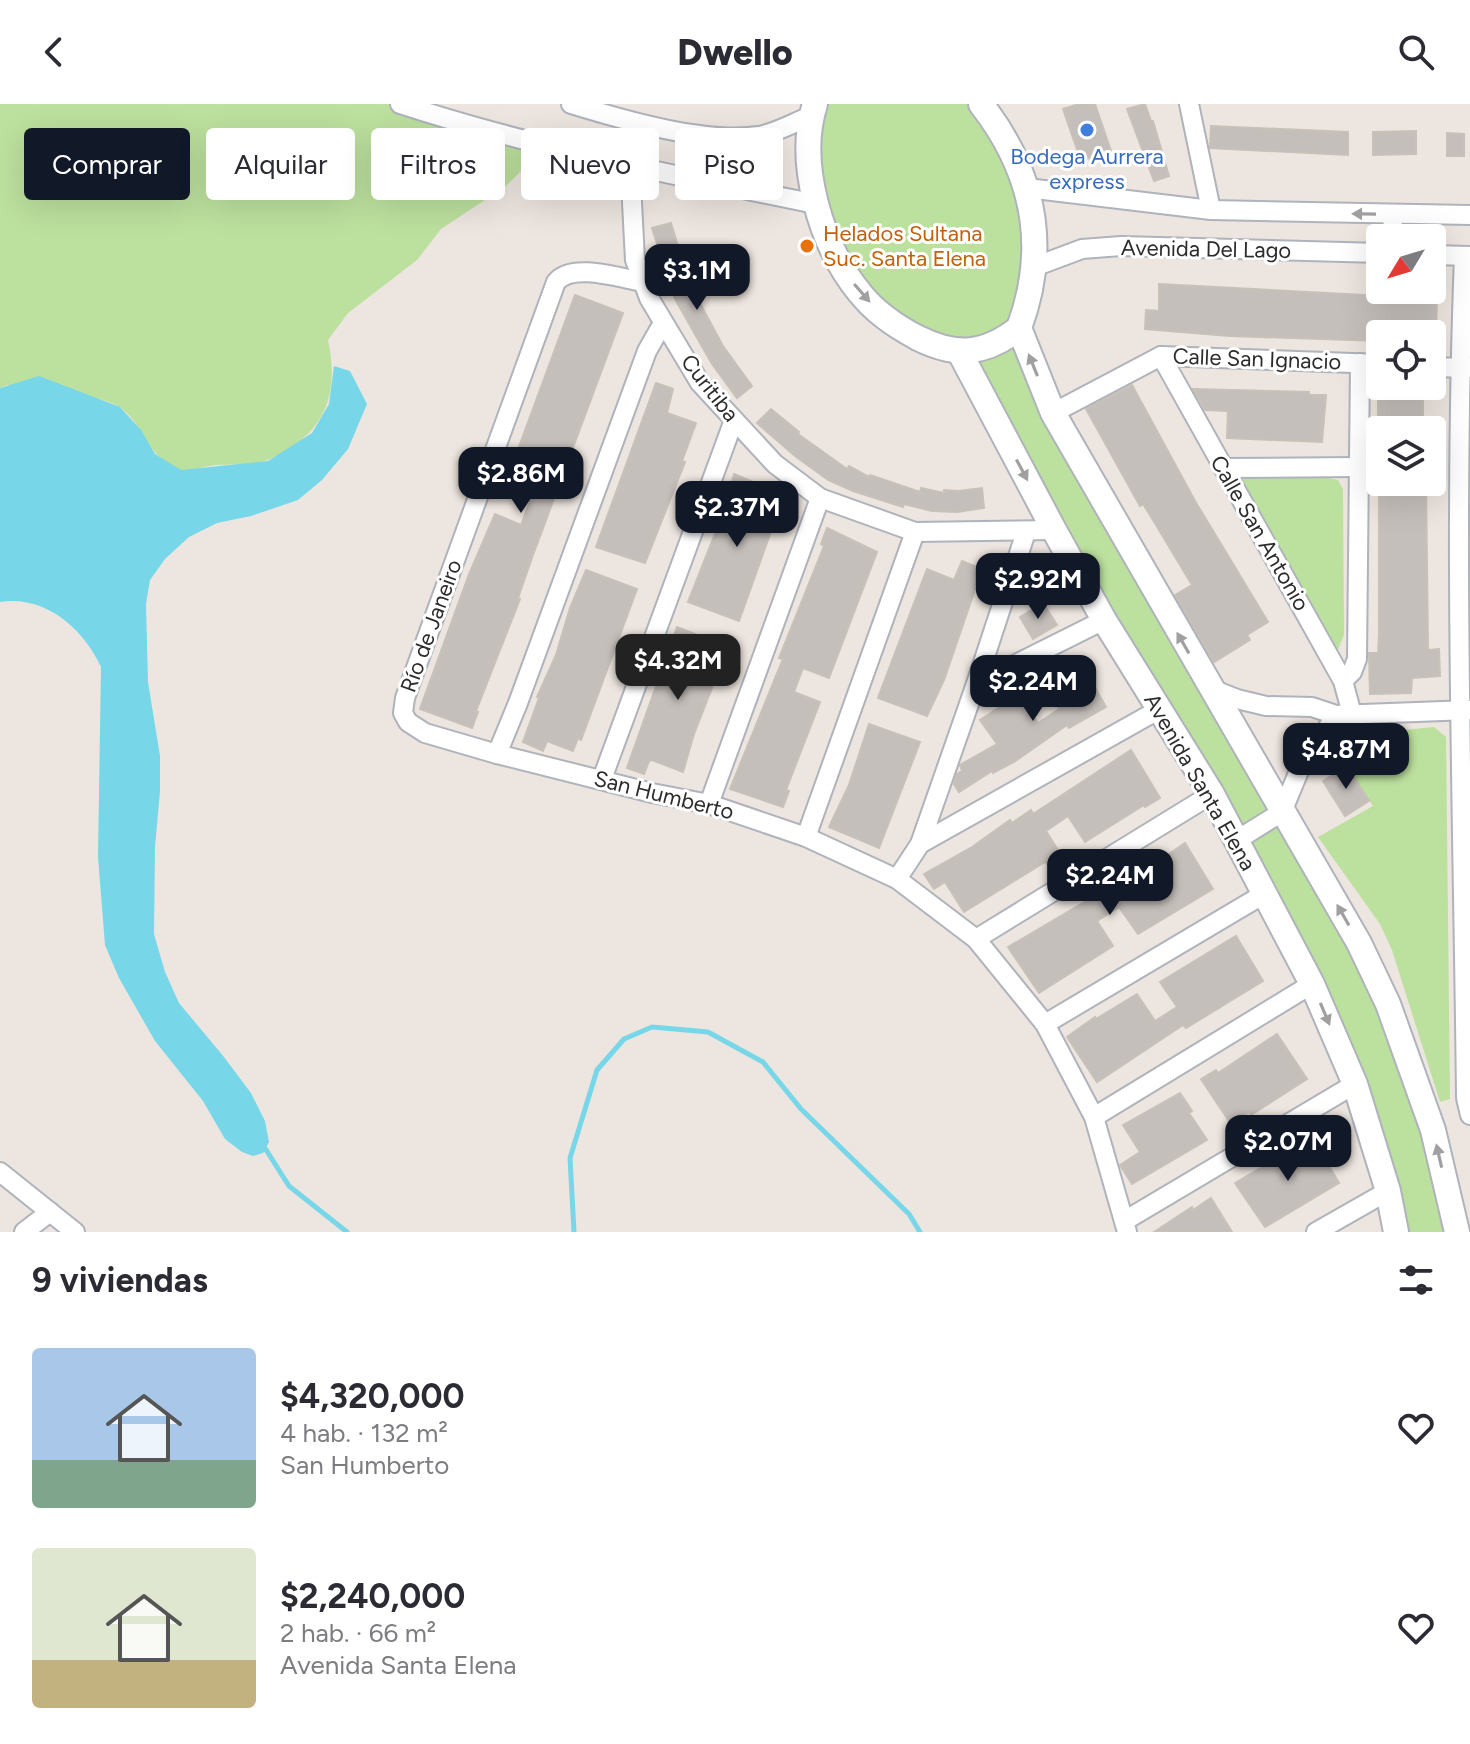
<!DOCTYPE html>
<html lang="es">
<meta charset="utf-8">
<style>
:root{--surface:#fff;--page:#f7f7f7;--text:#2b2b33;--muted:#7c7c81;--accent:#111827}
body{margin:0;font-family:Figtree,sans-serif;background:var(--page);color:var(--text);height:100vh;display:flex;flex-direction:column;font-size:30px;white-space:nowrap}
*{box-sizing:border-box;margin:0}
p{font-size:26px;color:var(--muted)}
.icon{flex:none;width:44px;height:44px;fill:none;stroke:currentColor;stroke-width:2;stroke-linecap:round;stroke-linejoin:round}
.map{position:relative;height:1128px;overflow:hidden}
.side{display:flex;flex-direction:column;background:var(--surface);flex:1}
.side>*{flex:none}
.top-card{position:absolute;left:24px;top:24px;width:800px;height:72px;display:flex;gap:16px}
.needle{width:52px;rotate:232deg}
.controls{position:absolute;left:1366px;top:120px;display:grid;gap:16px}
.controls a{display:grid;place-items:center;width:80px;height:80px;border-radius:8px;background:var(--surface);box-shadow:0 8px 32px #0002;font-size:40px}
.price{position:absolute;translate:-50% -68px;padding:0 18px;border-radius:16px;background:var(--accent);color:#fff;font-size:26px;line-height:52px;filter:drop-shadow(0 2px 4px #0008)}
.price::after{content:'';position:absolute;left:50%;top:48px;width:24px;height:18px;margin-left:-12px;background:inherit;clip-path:polygon(0 0,100% 0,50% 100%)}
.price.selected{background:#222;color:#fff}
ul{padding:0;list-style:none}
li{display:flex;align-items:center;gap:24px;height:200px;padding:0 32px}
li span{display:grid;place-items:center;flex:none;width:224px;height:160px;border-radius:8px;color:#555}
li>.icon{margin-inline-start:auto}
span .icon{width:96px;height:96px;fill:#fffc;stroke-width:1}
li b{font-size:34px}
h2{display:flex;justify-content:space-between;align-items:center;height:96px;padding:0 32px;font-size:34px}
.chip{padding:0 28px;border-radius:8px;background:var(--surface);box-shadow:0 8px 32px #0002;font-size:28px;line-height:72px}
.chip.selected{background:var(--accent);color:#fff}
header{display:flex;justify-content:space-between;align-items:center;height:104px;padding:0 32px;background:var(--surface);font-size:36px;font-weight:800}
.map>svg:first-child{display:block}
</style>
<header><svg class="icon" aria-label="back" viewBox="0 0 24 24"><path d="M15 5l-7 7 7 7"/></svg>Dwello<svg class="icon" aria-label="search" viewBox="0 0 24 24"><circle cx="10" cy="10" r="6"/><path d="M15 15l6 6"/></svg></header>
<div class="map">
<svg width="1470" height="1128" viewBox="0 0 1470 1128">
<rect width="100%" height="100%" fill="#ede5df"/>
<g fill="#bce09e">
<path d="M0 0H400L547 41 506 82 441 125 417 156 348 209 328 236C340 292 324 331 270 355 255 362 232 360 215 361 205 362 189 368 179 366 149 356 144 321 121 304 103 290 33 285 7 281L0 284Z"/>
<path d="M815 0H981L1027 84 1019 224 1359 839 1457 1128H1396L1355 980 959 247 910 230 829 134Z"/>
<path d="M1243 370 1329 374 1338 376 1343 385 1344 531 1337 548H1333L1237 373Z"/>
<path d="M1434 623 1446 633 1450 995 1440 998 1392 846 1380 820 1318 733 1373 702 1329 637 1334 633Z"/>
</g>
<path fill="#77d7e9" d="M334 262 350 267 367 300 348 345 322 376 298 396 251 412 217 419 189 433 165 455 150 476 146 500 148 578 160 652V687L155 743 154 830 165 868 179 899 224 953 251 989 265 1017 269 1038 263 1049 253 1052 242 1048 225 1035 203 997 155 937 119 874 105 841 98 753 101 563C83 524 45 491 0 498V284L39 272 120 303 141 326 155 350 181 366 268 357 312 329 329 300Z"/>
<g fill="none" stroke-linecap="round" stroke-linejoin="round">
<g stroke="#77d7e9" stroke-width="5">
<path d="M263 1041 289 1082 347 1128"/>
<path d="M574 1128 570 1054 597 966 624 935 652 923 708 928 763 958 801 1005 909 1110 920 1128"/>
</g>
</g>
<g fill="#c5bfbb" stroke="#c8c1b8" stroke-width="2">
<path d="M1079 0H1095L1111 47 1081 57 1063 5Z"/>
<path d="M1145 0 1151 17H1153L1169 72 1154 77 1127 5Z"/>
<path d="M1211 22 1348 28V51L1210 44Z"/>
<path d="M1416 27V50L1373 51V28Z"/>
<path d="M1447 29 1464 30V52H1447Z"/>
<path d="M671 119 689 179 723 242 752 282 737 294 712 260 675 195 652 124Z"/>
<path d="M1159 180 1384 192H1437L1436 230H1380V237L1230 232 1145 225 1146 206 1159 207Z"/>
<path d="M575 191 623 209 533 451 518 494 520 495 476 607 478 608 472 624 420 605 469 470 495 410 521 421 530 397 503 386Z"/>
<path d="M656 279 673 285 667 309 696 319 682 357 685 358 645 459 596 443Z"/>
<path d="M1132 281 1195 397 1268 518 1247 531 1250 536 1214 558 1175 491 1192 481 1153 416 1143 400 1140 402 1086 305Z"/>
<path d="M1193 285 1309 288V291H1326L1322 338 1227 334 1228 307 1205 306Z"/>
<path d="M1378 288 1423 290V326H1378Z"/>
<path d="M771 305 799 328 798 330 847 365 849 362 869 373 870 371 920 388 921 384 944 389V386L958 387 982 384 984 404 957 408 932 407 904 400 903 403 853 387 828 376 795 352 757 319Z"/>
<path d="M734 370 784 391 739 517 688 498 722 412Z"/>
<path d="M1379 378H1426L1428 546 1439 545 1440 572 1412 574 1411 589 1370 590 1369 549H1378L1379 529Z"/>
<path d="M827 424 877 448 829 574 803 564 794 588 820 598 786 686 789 687 783 703 730 685 783 555 779 554 824 442 821 440Z"/>
<path d="M962 457 982 465 944 576 927 612 878 594 927 465 954 476Z"/>
<path d="M586 466 637 485 581 636 578 634 573 647 547 637 543 647 523 638 539 594 537 593 556 551 570 504Z"/>
<path d="M1043 499 1057 521 1033 535 1020 513Z"/>
<path d="M677 523 728 543 694 630 683 668 652 656 649 657 644 670 627 664Z"/>
<path d="M1078 554 1106 603 1069 624 1067 621 1014 658 993 669 992 667 959 688 954 680 957 670 962 667 960 661 997 640 980 616 1018 591 1038 619 1059 605 1042 577Z"/>
<path d="M869 620 920 638 879 744 829 723 849 681Z"/>
<path d="M1131 646 1160 694 1145 703 1144 701 1085 738 1068 712 1046 727 1061 751 1047 760 1045 758 964 808 945 778 934 785 924 770 972 743 1010 716 1012 719 1031 706 1033 710Z"/>
<path d="M1347 662 1369 697 1345 712 1323 677Z"/>
<path d="M1185 739 1213 785 1138 830 1119 803 1097 817 1113 842 1039 889 1008 843 1144 763 1146 766Z"/>
<path d="M1236 832 1263 877 1186 924 1183 921 1097 978 1067 933 1095 913 1096 915 1137 890 1155 917 1177 903 1160 878Z"/>
<path d="M1277 930 1307 975 1251 1011 1249 1008 1231 1020 1201 975 1216 966 1218 969Z"/>
<path d="M1180 989 1192 1007 1189 1009 1207 1036 1132 1080 1120 1061 1140 1048 1123 1021Z"/>
<path d="M1312 1034 1339 1079 1265 1123 1235 1079Z"/>
<path d="M1211 1094 1232 1128H1154L1192 1103 1193 1106Z"/>
</g>
<g fill="none" stroke-linecap="round" stroke-linejoin="round">
<defs>
<g id="minor">
<path d="M400 0C535 44 677 72 816 100"/>
<path d="M571 0C623 16 705 40 759 32 776 29 795 18 811 12"/>
<path d="M1189 0 1211 106"/>
<path d="M630 60 635 156 649 194 700 279 775 360 820 394 915 428 1054 426"/>
<path d="M1027 84 1211 106 1470 111"/>
<path d="M1392 134 1393 110"/>
<path d="M1432 151 1470 152"/>
<path d="M1464 152C1453 432 1463 714 1466 994L1470 1011"/>
<path d="M1034 163 1082 145 1121 142 1380 149"/>
<path d="M643 178C620 174 572 158 556 178L405 594 403 609 408 618 425 629 497 650 652 689 709 700 806 733 897 775 976 835 1045 920 1094 1013 1127 1128"/>
<path d="M1161 252 1343 577 1352 610"/>
<path d="M1432 263 1469 264"/>
<path d="M1053 309 1161 252 1380 260"/>
<path d="M1223 364 1358 363"/>
<path d="M1343 577 1352 568 1357 555 1360 259"/>
<path d="M976 580 1104 516"/>
<path d="M1209 584 1237 595 1266 602 1312 603 1336 611 1470 606"/>
<path d="M497 650 518 599 647 247 663 219"/>
<path d="M602 675 734 316"/>
<path d="M709 700 820 394"/>
<path d="M806 733 915 428"/>
<path d="M1237 736 1282 708 1299 667 1336 611"/>
<path d="M920 740 976 580 1026 428"/>
<path d="M897 775 920 740 1158 606"/>
<path d="M976 835 1212 690"/>
<path d="M1045 920 1264 790"/>
<path d="M1094 1013 1312 880"/>
<path d="M0 1068 75 1128"/>
<path d="M1126 1116 1355 980"/>
<path d="M24 1128 50 1108"/>
<path d="M1316 1128 1388 1087"/>
</g>
<g id="tertiary">
<path d="M815 0C796 59 821 142 860 189 874 207 897 223 918 234 956 253 985 251 1019 224"/>
<path d="M981 0C1034 68 1049 143 1019 224L1053 309 1359 839 1388 900 1433 1026 1457 1128"/>
<path d="M959 247 1054 426 1104 516 1212 690 1312 880 1355 980 1388 1087 1396 1128"/>
</g>
</defs>
<use href="#minor" stroke="#afb3bb" stroke-width="22"/>
<use href="#tertiary" stroke="#afb3bb" stroke-width="28"/>
<use href="#minor" stroke="#fff" stroke-width="18"/>
<use href="#tertiary" stroke="#fff" stroke-width="24"/>
</g>
<defs><path id="oneway-solid" d="M-6-.8H1V-3.2L6.5 0L1 3.2V.8H-6Z" transform="scale(2)"/></defs>
<g fill="#a0a0a0">
<use href="#oneway-solid" transform="translate(1364 110) rotate(-179)"/>
<use href="#oneway-solid" transform="translate(862 189) rotate(49)"/>
<use href="#oneway-solid" transform="translate(1033 261) rotate(-112)"/>
<use href="#oneway-solid" transform="translate(1022 366) rotate(62)"/>
<use href="#oneway-solid" transform="translate(1183 539) rotate(-120)"/>
<use href="#oneway-solid" transform="translate(1343 811) rotate(-120)"/>
<use href="#oneway-solid" transform="translate(1325 910) rotate(67)"/>
<use href="#oneway-solid" transform="translate(1439 1052) rotate(-103)"/>
</g>
<circle fill="#3f7fe0" stroke="#fff" stroke-width="3" cx="1087" cy="26" r="8"/>
<circle fill="#e8710a" stroke="#fff" stroke-width="3" cx="807" cy="142" r="8"/>
<g text-anchor="middle" dominant-baseline="central" stroke-width="6" stroke-linejoin="round" paint-order="stroke">
<g font-size="22" fill="#366cbe" stroke="#fff">
<text x="1087" y="52">Bodega Aurrera<tspan x="1087" dy="25">express</tspan></text>
</g>
<g font-size="22" fill="#c56008" stroke="#fff" text-anchor="start">
<text x="823" y="129">Helados Sultana<tspan x="823" dy="25">Suc. Santa Elena</tspan></text>
</g>
<g font-size="22" fill="#2c2c2c" stroke="#fff">
<text transform="translate(1206 145) rotate(1)">Avenida Del Lago</text>
<text transform="translate(1257 255) rotate(2)">Calle San Ignacio</text>
<text transform="translate(710 284) rotate(52)">Curitiba</text>
<text transform="translate(1260 429) rotate(60)">Calle San Antonio</text>
<text transform="translate(431 522) rotate(-70)">Río de Janeiro</text>
<text transform="translate(1200 678) rotate(60)">Avenida Santa Elena</text>
<text transform="translate(664 691) rotate(14)">San Humberto</text>
</g>
</g>
</svg>
<div class="controls">
<a><svg class="needle" viewBox="-14 -14 28 28"><path d="M0-13l5 13h-10z" fill="#e53935"/><path d="M0 13l5-13h-10z" fill="#7c7c81"/></svg></a>
<a><svg class="icon" aria-label="locate" viewBox="0 0 24 24"><circle cx="12" cy="12" r="6"/><path d="M12 2v4M12 18v4M2 12h4M18 12h4"/></svg></a>
<a><svg class="icon" aria-label="layers" viewBox="0 0 24 24"><path d="M12 4l9 5-9 5-9-5zM3 14l9 5 9-5"/></svg></a>
</div>
<b class="price" style="left:697px;top:208px">$3.1M</b>
<b class="price" style="left:521px;top:411px">$2.86M</b>
<b class="price" style="left:737px;top:445px">$2.37M</b>
<b class="price" style="left:1038px;top:517px">$2.92M</b>
<b class="price selected" style="left:678px;top:598px">$4.32M</b>
<b class="price" style="left:1033px;top:619px">$2.24M</b>
<b class="price" style="left:1346px;top:687px">$4.87M</b>
<b class="price" style="left:1110px;top:813px">$2.24M</b>
<b class="price" style="left:1288px;top:1079px">$2.07M</b>
<div class="top-card">
<a class="chip selected">Comprar</a>
<a class="chip">Alquilar</a>
<a class="chip">Filtros</a>
<a class="chip">Nuevo</a>
<a class="chip">Piso</a>
</div>
</div>
<section class="side">
<h2>9 viviendas<svg class="icon" aria-label="filters" viewBox="0 0 24 24"><path d="M4 7h16M4 17h16"/><circle cx="9" cy="7" r="2"/><circle cx="15" cy="17" r="2"/></svg></h2>
<ul>
<li><span style="background:linear-gradient(#a9c7e8 70%,#7fa58c 0)"><svg class="icon" aria-label="home" viewBox="0 0 24 24"><path d="M3 11l9-7 9 7M6 9v11h12V9"/></svg></span><div><b>$4,320,000</b><p>4 hab. · 132 m²</p><p>San Humberto</p></div><svg class="icon" aria-label="heart" viewBox="0 0 24 24"><path d="M12 20l-8-8c-3-5 5-10 8-4 3-6 11-1 8 4z"/></svg></li>
<li><span style="background:linear-gradient(#dfe7d0 70%,#c2b280 0)"><svg class="icon" aria-label="home" viewBox="0 0 24 24"><path d="M3 11l9-7 9 7M6 9v11h12V9"/></svg></span><div><b>$2,240,000</b><p>2 hab. · 66 m²</p><p>Avenida Santa Elena</p></div><svg class="icon" aria-label="heart" viewBox="0 0 24 24"><path d="M12 20l-8-8c-3-5 5-10 8-4 3-6 11-1 8 4z"/></svg></li>
</ul>
</section>
